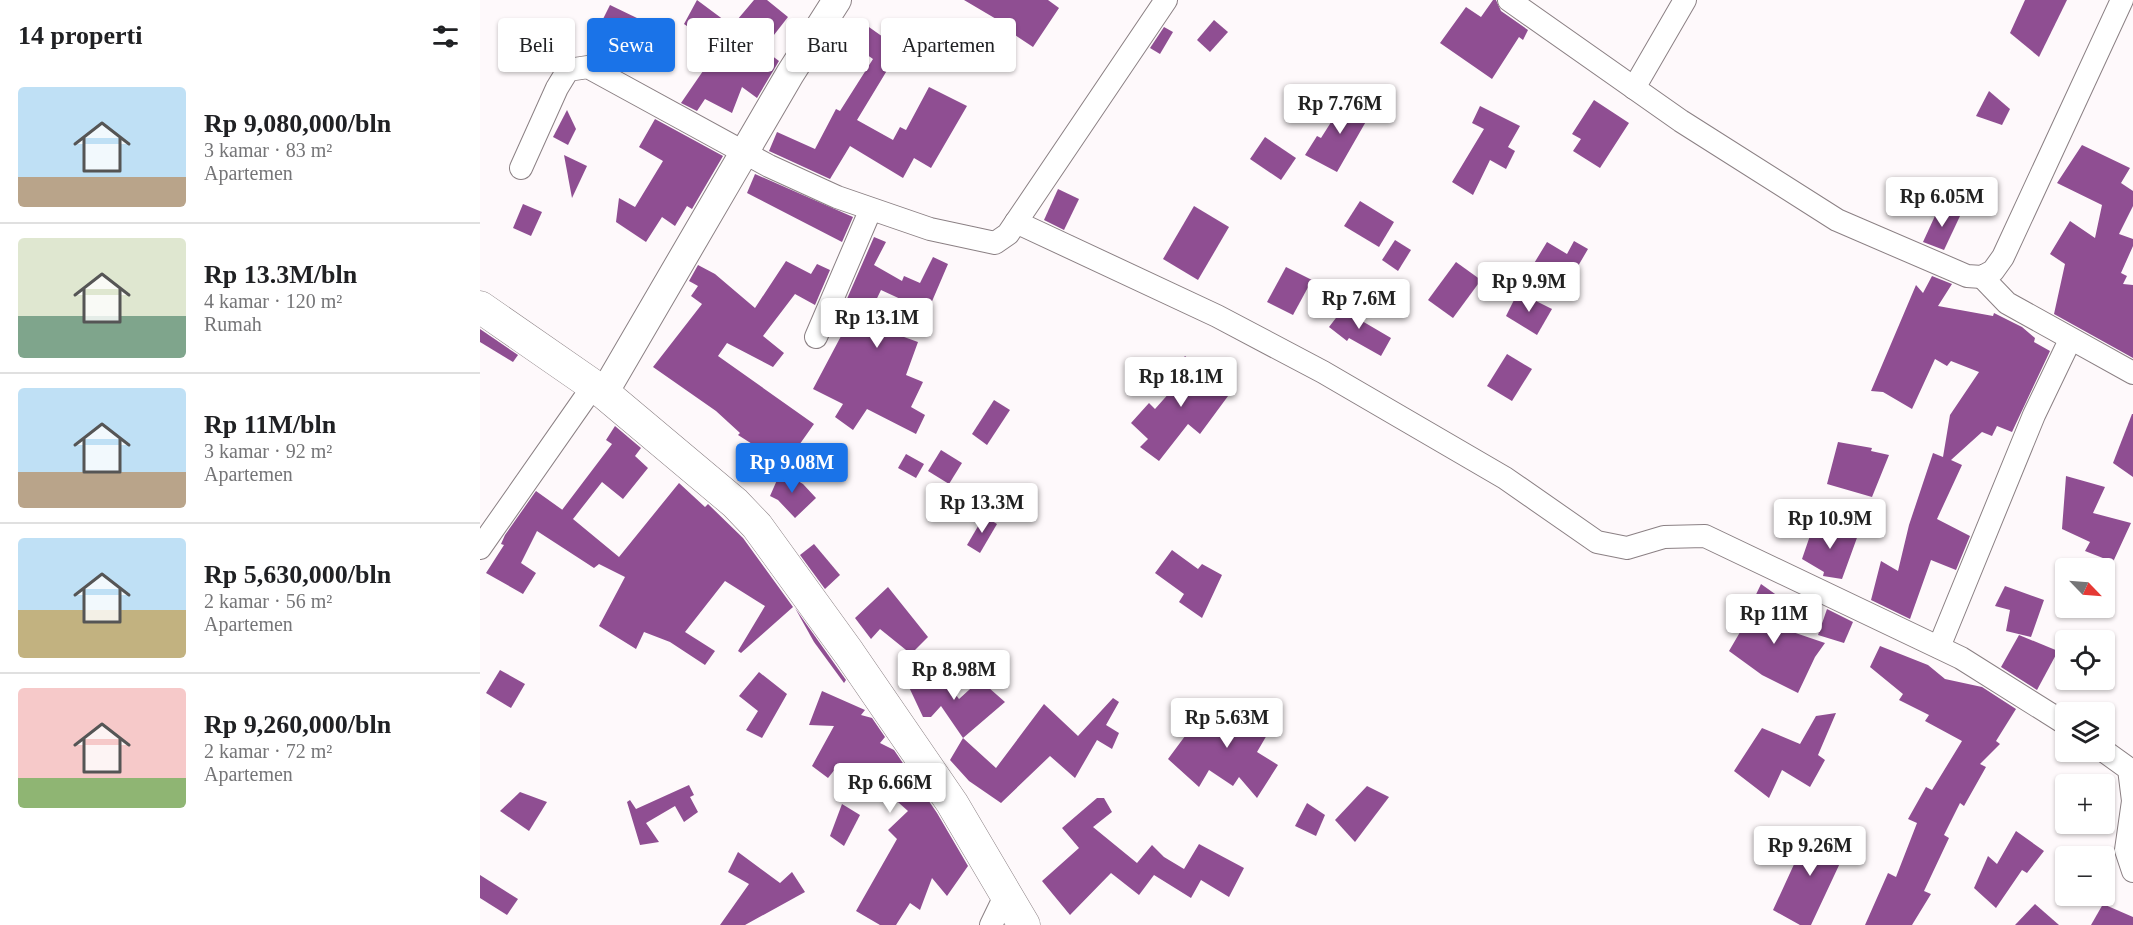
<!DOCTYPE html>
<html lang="id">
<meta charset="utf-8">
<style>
:root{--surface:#fff;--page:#f6f6f6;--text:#202124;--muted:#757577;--line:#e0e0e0;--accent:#1a73e8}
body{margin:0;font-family:Georgia,serif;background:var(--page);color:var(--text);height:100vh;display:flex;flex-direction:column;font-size:22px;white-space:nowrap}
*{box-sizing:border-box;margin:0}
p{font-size:20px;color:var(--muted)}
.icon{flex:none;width:33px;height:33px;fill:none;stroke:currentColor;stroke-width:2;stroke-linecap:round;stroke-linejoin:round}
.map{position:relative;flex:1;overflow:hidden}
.sheet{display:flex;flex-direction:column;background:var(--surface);width:480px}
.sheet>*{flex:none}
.banner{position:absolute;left:18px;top:18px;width:570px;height:54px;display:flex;gap:12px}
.needle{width:39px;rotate:115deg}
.buttons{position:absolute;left:1575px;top:558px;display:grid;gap:12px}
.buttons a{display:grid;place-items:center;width:60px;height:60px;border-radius:6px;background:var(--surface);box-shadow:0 2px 4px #0004;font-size:30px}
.price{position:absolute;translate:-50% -51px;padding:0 14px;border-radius:6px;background:#fff;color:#222;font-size:20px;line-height:39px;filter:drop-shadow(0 2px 3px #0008)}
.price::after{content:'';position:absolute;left:50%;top:36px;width:18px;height:14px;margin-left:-9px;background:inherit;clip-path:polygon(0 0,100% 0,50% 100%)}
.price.current{background:var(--accent);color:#fff}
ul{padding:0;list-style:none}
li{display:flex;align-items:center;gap:18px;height:150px;padding:0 18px}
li+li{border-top:2px solid var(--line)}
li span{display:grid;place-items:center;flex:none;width:168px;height:120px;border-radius:6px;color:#555}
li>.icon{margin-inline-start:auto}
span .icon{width:72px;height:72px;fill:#fffc;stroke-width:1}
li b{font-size:26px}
h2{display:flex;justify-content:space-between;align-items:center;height:72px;padding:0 18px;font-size:26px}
.pill{padding:0 21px;border-radius:6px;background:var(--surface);box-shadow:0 2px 4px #0004;font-size:21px;line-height:54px}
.pill.current{background:var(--accent);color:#fff}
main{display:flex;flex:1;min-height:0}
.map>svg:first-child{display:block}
</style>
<main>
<section class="sheet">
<h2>14 properti<svg class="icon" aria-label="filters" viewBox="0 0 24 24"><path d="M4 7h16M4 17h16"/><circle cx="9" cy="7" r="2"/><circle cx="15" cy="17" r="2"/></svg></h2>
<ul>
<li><span style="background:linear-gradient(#bfe0f5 75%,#b9a48a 0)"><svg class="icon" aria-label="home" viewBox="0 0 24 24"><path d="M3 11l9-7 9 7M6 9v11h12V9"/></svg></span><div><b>Rp 9,080,000/bln</b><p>3 kamar · 83 m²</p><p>Apartemen</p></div></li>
<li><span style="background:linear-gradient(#dfe7d0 65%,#7fa58c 0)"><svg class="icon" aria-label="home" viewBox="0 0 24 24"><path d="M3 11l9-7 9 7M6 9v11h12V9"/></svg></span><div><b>Rp 13.3M/bln</b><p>4 kamar · 120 m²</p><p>Rumah</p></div></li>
<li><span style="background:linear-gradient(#bfe0f5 70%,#b9a48a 0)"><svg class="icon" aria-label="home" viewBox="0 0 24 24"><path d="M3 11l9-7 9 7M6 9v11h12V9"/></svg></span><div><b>Rp 11M/bln</b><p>3 kamar · 92 m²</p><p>Apartemen</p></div></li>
<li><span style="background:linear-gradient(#bfe0f5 60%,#c2b280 0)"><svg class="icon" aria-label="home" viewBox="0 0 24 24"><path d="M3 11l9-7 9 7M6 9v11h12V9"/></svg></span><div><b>Rp 5,630,000/bln</b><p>2 kamar · 56 m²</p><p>Apartemen</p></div></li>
<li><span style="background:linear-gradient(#f6c9c9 75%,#8fb573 0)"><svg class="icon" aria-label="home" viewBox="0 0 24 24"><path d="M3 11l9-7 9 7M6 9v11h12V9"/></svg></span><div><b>Rp 9,260,000/bln</b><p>2 kamar · 72 m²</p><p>Apartemen</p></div></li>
</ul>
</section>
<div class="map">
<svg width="1653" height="925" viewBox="0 0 1653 925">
<rect width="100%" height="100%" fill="#fef9fb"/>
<g fill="#8f4e92">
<path d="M217 0 252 26 274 0H287L308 17 283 49 299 61 277 98 262 87 252 113 225 99 217 111 201 103 223 71 215 66 229 41 204 24Z"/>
<path d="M484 0H568L579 8 553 47 526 29 528 26Z"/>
<path d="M1013 0H1016L1021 11 1048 30 1043 40 1039 37 1012 79 960 43 986 7 1001 17Z"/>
<path d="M1545 0H1587L1559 57 1530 33Z"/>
<path d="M130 5 159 19 150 38 121 23Z"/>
<path d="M379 20 420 49 377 120 413 140 420 127 426 130 449 87 487 106 451 168 434 158 423 178 370 146 350 179 289 151 297 132 335 149 356 109 360 111 393 59 366 40Z"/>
<path d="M734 20 748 32 730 52 717 40Z"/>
<path d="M684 27 693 32 680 54 670 48Z"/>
<path d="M477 38 502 51 492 70 468 56Z"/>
<path d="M1509 91 1530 109 1522 125 1496 116Z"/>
<path d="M867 97 892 111 857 172 825 155 837 136 841 138Z"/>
<path d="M1114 100 1149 123 1120 168 1093 151 1101 139 1092 134Z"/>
<path d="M1000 106 1040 126 1028 147 1035 151 1026 169 1010 160 993 195 972 182 1004 129 992 123Z"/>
<path d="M87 110 96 129 88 145 73 137Z"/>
<path d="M175 119 243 156 212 209 207 206 195 226 182 217 166 242 136 222 139 198 155 207 183 161 159 147Z"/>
<path d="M785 137 816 158 801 180 770 159Z"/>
<path d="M1602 145 1650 168 1641 183 1653 191V206L1639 234 1653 239V246L1641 273 1647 276 1643 284 1653 285V358L1574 314 1585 264 1570 254 1590 221 1615 238 1622 205 1577 183Z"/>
<path d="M84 155 107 166 92 198Z"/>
<path d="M275 174 373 217 362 242 267 193Z"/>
<path d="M578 189 599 199 584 230 564 220Z"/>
<path d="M880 201 914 222 899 247 864 226Z"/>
<path d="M43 204 62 212 51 236 33 228Z"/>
<path d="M1460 205 1480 216 1464 250 1443 242Z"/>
<path d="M714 206 749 227 718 280 683 259Z"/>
<path d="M394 237 406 242 394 265 422 281 424 276 440 283 453 257 468 264 450 306 443 303 440 308 401 290 385 323 438 342 426 375 443 382 431 407 445 415 436 434 387 409 373 430 355 417 363 404 333 389 369 321 359 317Z"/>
<path d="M915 240 931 250 918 271 902 260Z"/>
<path d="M1094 241 1108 249 1087 285 1053 265 1067 242 1087 254Z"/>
<path d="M306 261 331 274 337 264 350 270 335 305 315 294 283 336 304 353 293 367 247 343 238 356 334 424 305 465 258 435 260 433 236 411 173 367 222 304 211 296 218 286 209 281 218 265 235 274 275 308Z"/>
<path d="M976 262 1001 280 973 318 948 300Z"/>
<path d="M806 267 832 280 813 315 787 302Z"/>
<path d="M1452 276 1472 284 1458 306 1513 316 1514 313 1542 327 1555 338 1554 342 1570 351 1532 432 1517 426 1512 436 1502 432 1471 460 1482 465 1457 519 1490 536 1476 570 1451 560 1430 619 1391 600 1401 561 1418 571 1429 525 1453 453 1463 457 1470 415 1499 372 1471 361 1467 366 1455 359 1432 409 1403 392 1391 391 1436 285 1443 293Z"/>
<path d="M1038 292 1072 309 1057 335 1026 316Z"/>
<path d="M869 301 887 314 882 321 911 338 901 356 869 338 867 341 849 327Z"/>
<path d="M0 329 38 355 33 362 0 342Z"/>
<path d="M1027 354 1052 369 1032 401 1007 386Z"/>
<path d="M705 356 751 392 720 434 708 424 679 461 660 447 668 439 651 423 669 403 675 409 699 382 690 375Z"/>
<path d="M514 400 530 410 507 445 492 434Z"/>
<path d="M1652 414H1653V477L1633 463Z"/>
<path d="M135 426 161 448 155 456 168 468 143 499 122 482 93 519 139 557 199 483 225 507 228 504 263 538 313 607 261 653 258 651 285 606 245 581 205 632 235 651 225 665 190 642 164 632 156 649 119 626 145 577 119 564 114 568 57 531 41 563 56 573 43 594 6 573 24 545 21 544 25 535 56 491 84 511 82 510 132 444 126 440Z"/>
<path d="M1358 442 1392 448 1391 451 1409 455 1392 497 1347 484Z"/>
<path d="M461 450 482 463 469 484 448 471Z"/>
<path d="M426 454 444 464 436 478 418 468Z"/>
<path d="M301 471 323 484 336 498 315 518 298 500 290 496Z"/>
<path d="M1586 476 1625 487 1613 513 1651 523 1633 562 1605 551 1610 542 1582 529Z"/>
<path d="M504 516 517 524 500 553 487 545Z"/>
<path d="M1334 524 1359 528 1378 535 1362 579 1343 576 1344 572 1322 559Z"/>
<path d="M334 544 360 575 345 589 320 555Z"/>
<path d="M692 550 718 569 722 564 742 575 722 618 699 602 704 594 675 573Z"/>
<path d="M1281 584 1302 599 1289 624 1345 643 1335 657 1318 693 1282 675 1249 651 1263 627 1261 626Z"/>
<path d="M1525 586 1564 600 1551 637 1526 631 1530 610 1515 606Z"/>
<path d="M408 587 448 637 431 654 400 629 391 639 375 618Z"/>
<path d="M315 608 366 680 364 683 334 642Z"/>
<path d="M1347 609 1373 622 1364 643 1338 635Z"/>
<path d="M1539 635 1578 651 1557 690 1521 667Z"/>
<path d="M1400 646 1448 665 1465 679 1502 687 1536 709 1516 741 1520 744 1500 764 1506 767 1484 806 1480 803 1464 835 1469 838 1444 891 1451 894 1432 925H1385L1408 873 1416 877 1437 823 1428 819 1446 787 1452 790 1482 741 1445 721 1449 715 1419 700 1423 694 1390 667Z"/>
<path d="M454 666 479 699 500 680 525 702 483 738 461 706 451 717H443L428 685Z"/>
<path d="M20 670 45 684 31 708 6 693Z"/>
<path d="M279 672 307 694 282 738 266 730 278 711 259 696Z"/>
<path d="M342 691 385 710 381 715 392 718 405 737 400 743 414 750 457 813 488 866 467 896 452 878 440 910 430 903 416 925H400L376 911 417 839 408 830 428 811 410 795 360 763 348 778 332 766 354 726 329 725Z"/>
<path d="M633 698 639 702 626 725 639 733 632 749 617 740 595 778 570 756 521 803 489 781 470 760 483 738 516 768 564 704 598 736Z"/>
<path d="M748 699 776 715 777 713 791 728 777 752 798 765 777 798 759 777 753 786 729 770 719 787 688 759 711 728 714 730 720 718 733 724Z"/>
<path d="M1356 713 1338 755 1345 760 1330 787 1302 770 1289 798 1254 771 1282 728 1320 744 1336 716Z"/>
<path d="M209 785 214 795 210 797 218 812 204 822 195 806 166 823 179 842 160 845 147 802 150 800 156 809Z"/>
<path d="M887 786 909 797 875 842 855 820Z"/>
<path d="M40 792 67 802 49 831 20 811Z"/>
<path d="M617 798H624L632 812 613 827 657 863 672 845 684 857 704 869 719 844 764 868 749 897 721 880 711 898 674 875 659 895 631 873 590 915 562 881 599 848 582 828Z"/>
<path d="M827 803 845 815 836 836 815 826Z"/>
<path d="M362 804 380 815 364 846 350 836Z"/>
<path d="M1325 828 1368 846 1331 925H1320L1293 910 1316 860 1312 858Z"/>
<path d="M1536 831 1564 851 1547 873 1542 870 1516 908 1494 888 1508 856 1517 864Z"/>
<path d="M258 852 300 883 312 872 325 892 265 925H240L269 884 248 872Z"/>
<path d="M0 875 38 899 27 915 0 898Z"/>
<path d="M1555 904 1579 925H1535Z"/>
<path d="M1623 904 1653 917V925H1611Z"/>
</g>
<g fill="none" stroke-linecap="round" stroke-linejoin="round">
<defs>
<g id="minor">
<path d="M1029 0 1201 121 1357 220 1487 276 1502 277 1513 271 1523 257 1642 0"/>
<path d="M1154 88 1205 0"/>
<path d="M41 168 77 88 88 70 108 67 289 166 357 197 450 229 515 243 528 234 686 0"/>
<path d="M536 222 737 316 843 372 1025 478 1117 542 1147 548 1184 537 1225 536 1481 658 1586 724"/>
<path d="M1502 277 1527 303 1653 373"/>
<path d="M336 337 390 211"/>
<path d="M0 548 114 385"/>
<path d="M1459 647 1554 415 1590 340"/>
<path d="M1624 751 1649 769 1653 801 1646 850 1653 871"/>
<path d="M511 925 526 894"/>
</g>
<path id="tertiary" d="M124 393 310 74 357 0"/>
<path id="secondary" d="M0 307 124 393 255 503 277 526 369 653 472 803 544 925"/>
</defs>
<use href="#minor" stroke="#8b8084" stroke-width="24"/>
<use href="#tertiary" stroke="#8b8084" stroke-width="30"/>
<use href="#secondary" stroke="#8b8084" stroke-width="33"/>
<use href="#minor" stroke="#fff" stroke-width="22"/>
<use href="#tertiary" stroke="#fff" stroke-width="28"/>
<use href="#secondary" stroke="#fff" stroke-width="32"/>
</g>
</svg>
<div class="buttons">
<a><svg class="needle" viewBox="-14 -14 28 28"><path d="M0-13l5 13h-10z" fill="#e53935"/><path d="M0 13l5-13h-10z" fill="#757577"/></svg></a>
<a><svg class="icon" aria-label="locate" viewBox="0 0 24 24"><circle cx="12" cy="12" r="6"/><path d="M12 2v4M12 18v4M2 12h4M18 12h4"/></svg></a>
<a><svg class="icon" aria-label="layers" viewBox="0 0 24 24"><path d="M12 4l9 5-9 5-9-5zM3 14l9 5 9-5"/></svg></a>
<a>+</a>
<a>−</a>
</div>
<b class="price" style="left:860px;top:135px">Rp 7.76M</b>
<b class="price" style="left:1462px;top:228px">Rp 6.05M</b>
<b class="price" style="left:1049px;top:313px">Rp 9.9M</b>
<b class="price" style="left:879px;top:330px">Rp 7.6M</b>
<b class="price" style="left:397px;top:349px">Rp 13.1M</b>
<b class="price" style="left:701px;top:408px">Rp 18.1M</b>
<b class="price current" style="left:312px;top:494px">Rp 9.08M</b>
<b class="price" style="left:502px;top:534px">Rp 13.3M</b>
<b class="price" style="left:1350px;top:550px">Rp 10.9M</b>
<b class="price" style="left:1294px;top:645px">Rp 11M</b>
<b class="price" style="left:474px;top:701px">Rp 8.98M</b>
<b class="price" style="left:747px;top:749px">Rp 5.63M</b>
<b class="price" style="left:410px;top:814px">Rp 6.66M</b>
<b class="price" style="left:1330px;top:877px">Rp 9.26M</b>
<div class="banner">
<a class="pill">Beli</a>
<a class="pill current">Sewa</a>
<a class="pill">Filter</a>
<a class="pill">Baru</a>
<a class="pill">Apartemen</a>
</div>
</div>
</main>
